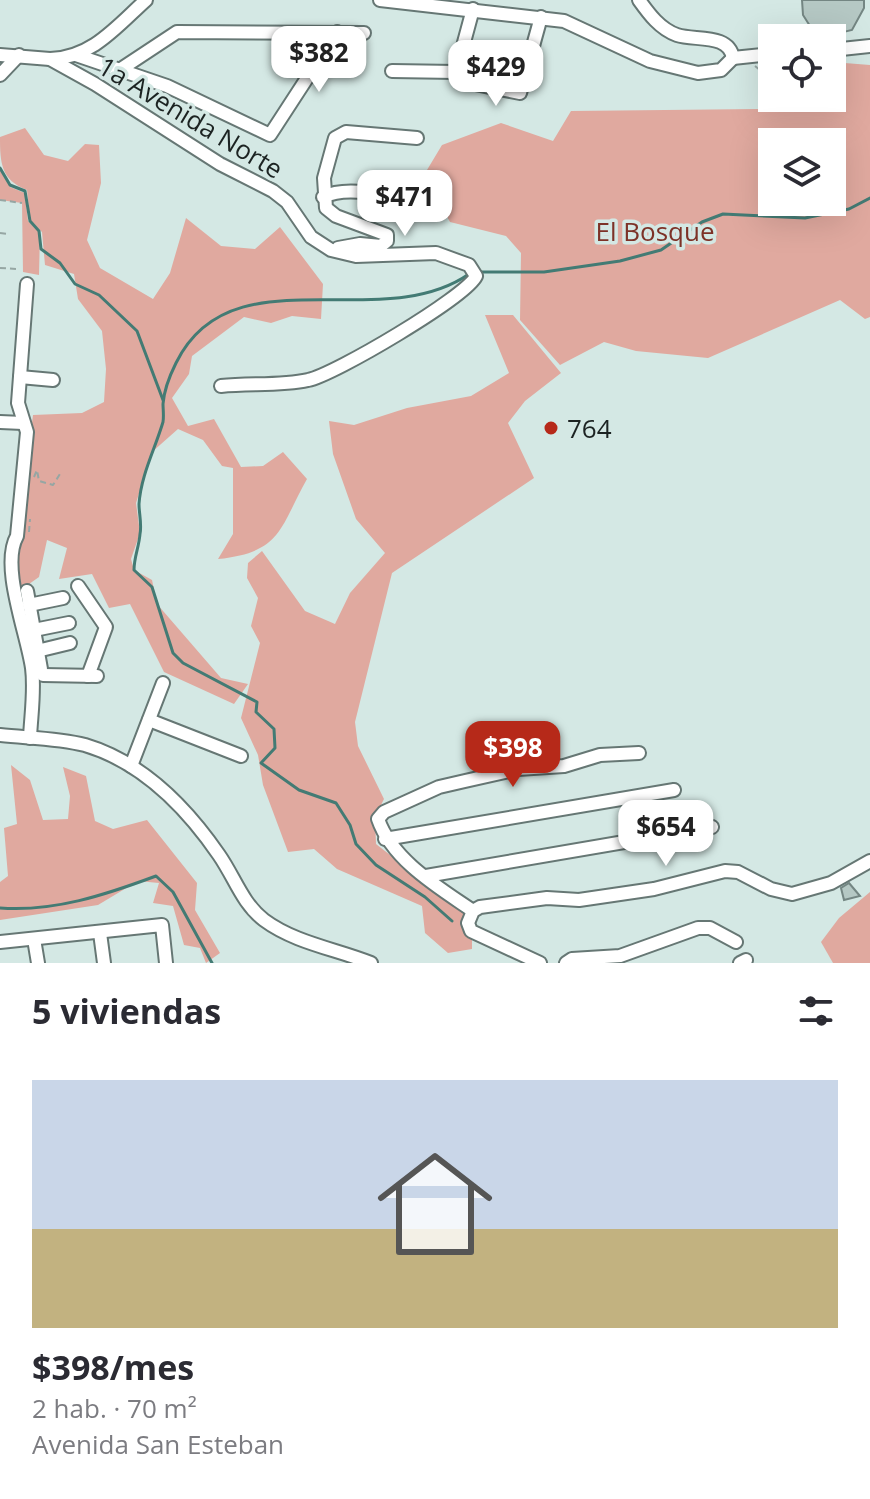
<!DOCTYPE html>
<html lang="es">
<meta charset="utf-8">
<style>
:root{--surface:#fff;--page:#f7f7f7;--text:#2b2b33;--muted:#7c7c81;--line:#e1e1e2;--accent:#b62919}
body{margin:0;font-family:"Open Sans",sans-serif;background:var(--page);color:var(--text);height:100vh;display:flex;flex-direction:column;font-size:30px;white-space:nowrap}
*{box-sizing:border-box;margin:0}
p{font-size:26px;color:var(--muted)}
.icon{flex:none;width:44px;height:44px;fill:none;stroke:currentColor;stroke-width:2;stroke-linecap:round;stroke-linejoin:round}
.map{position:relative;height:963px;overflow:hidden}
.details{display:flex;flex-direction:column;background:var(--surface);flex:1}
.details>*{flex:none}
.buttons{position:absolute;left:758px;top:24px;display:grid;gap:16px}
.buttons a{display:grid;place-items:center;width:88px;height:88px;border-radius:0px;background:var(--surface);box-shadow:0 8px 32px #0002;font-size:40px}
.price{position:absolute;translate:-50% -68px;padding:0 18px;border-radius:16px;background:#fff;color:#222;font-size:26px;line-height:52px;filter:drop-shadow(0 2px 4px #0008)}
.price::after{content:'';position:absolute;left:50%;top:48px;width:24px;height:18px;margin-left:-12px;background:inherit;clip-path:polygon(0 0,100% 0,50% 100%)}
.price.current{background:var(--accent);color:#fff}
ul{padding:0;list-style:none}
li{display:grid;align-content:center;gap:16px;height:424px;padding:0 32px}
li+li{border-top:2px solid var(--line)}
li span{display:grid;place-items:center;height:248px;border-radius:0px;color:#555}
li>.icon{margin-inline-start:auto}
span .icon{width:144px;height:144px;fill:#fffc;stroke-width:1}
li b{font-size:34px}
h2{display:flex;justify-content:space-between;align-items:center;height:96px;padding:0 32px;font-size:34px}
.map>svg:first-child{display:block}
</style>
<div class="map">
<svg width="870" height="963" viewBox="0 0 870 963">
<rect width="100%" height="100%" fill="#d4e8e4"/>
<g fill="#e0a99f" fill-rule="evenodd">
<path d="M761 58 772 59V98H832V62L870 65V317L865 319 840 300 708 358 636 351 604 342 560 365 520 320 521 253 506 236 450 222 424 175 442 145 501 123 553 141 571 111 759 109ZM772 142H832V202H772Z"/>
<path d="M25 128 44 155 68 161 85 144 99 145 101 183 87 240 100 268 153 299 170 273 186 218 221 246 255 249 280 227 323 284 321 319 292 316 271 323 244 317 192 356 189 374 172 398 188 426 214 419 241 467 263 466 283 452 307 479C279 529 282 552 218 559L233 534V468L222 466 203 440 178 429 152 452 136 503 140 533 131 559 134 570 152 580 157 604 221 678 248 684 234 704 164 672 130 604 109 608 92 574 59 579 67 548 47 540 39 577 22 589 14 568 33 415 82 413 104 402 106 369 102 331 78 299 74 274 45 265 42 232 30 220 27 190C1 180 0 163 0 137Z"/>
<path d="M0 170 10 187 25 193 28 221 40 233 39 275 23 272 22 203 0 200Z"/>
<path d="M485 315H513L561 373 525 401 508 423 534 478 392 573 355 722 358 746 384 799 375 817 376 844 472 919V949L448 953 425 933 422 906 337 869 314 849 288 852 263 785 258 755 241 718 260 643 251 626 258 598 247 578 248 563 262 551 305 611 335 624 350 593 385 553 356 519 333 454 329 421 354 425 407 408 471 396 509 373Z"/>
<path d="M11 765 30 780 43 820 68 819 70 796 63 767 86 776 95 821 113 829 147 820 197 883 195 910 220 953 206 963 200 948 184 945 173 906 153 903 159 883 138 881 98 905 0 920V882L8 876 4 828 17 824Z"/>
<path d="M870 892V963H833L821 942 839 918Z"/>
</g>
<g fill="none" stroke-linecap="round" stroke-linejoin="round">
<g stroke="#437b74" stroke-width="3">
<path d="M0 168 10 185 25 191 30 221 39 231 41 249 60 263 75 284 99 295 137 331 163 400"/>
<path d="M476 272H544L620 261 661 250 702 222 723 214 805 218 849 209 870 198"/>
<path d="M0 908C54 912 105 895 156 876L173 892 212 963"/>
<path d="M452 921 425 897 376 865 356 844 350 825 336 803 299 790 261 763 275 748 274 729 256 712 257 702 183 663 173 653 152 587 134 570C134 557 139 547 140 534 142 524 139 514 139 504 141 475 155 449 163 422 164 416 163 409 163 404 164 390 170 375 176 363 231 251 380 336 469 274"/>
</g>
</g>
<g fill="#b5c8c4" stroke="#748683" stroke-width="2">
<path d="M802 0H864V8L852 30 827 36 810 26 803 15Z"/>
<path d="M849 883 860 896 844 900 841 888Z"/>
</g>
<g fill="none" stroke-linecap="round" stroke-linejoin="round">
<defs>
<g id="minor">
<path d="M380 0 564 21 650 61 698 73 721 70 733 58"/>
<path d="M639 0C649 14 660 29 677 35 695 41 729 33 733 58"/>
<path d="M832 50 870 46"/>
<path d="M0 55 50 59 95 84 220 164 273 191 287 202 311 237 331 250 356 256 436 253 469 265 476 276C466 297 334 375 308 380 281 386 250 383 221 386"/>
<path d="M76 55 167 86 270 135 337 32"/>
<path d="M733 58 772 54"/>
<path d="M50 59C92 58 117 26 146 0"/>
<path d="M121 69 177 32 364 33"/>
<path d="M392 71 456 72 473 9"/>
<path d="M0 75 19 55"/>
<path d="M475 84 520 93 541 17"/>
<path d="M323 197C347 185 384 195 409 202"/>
<path d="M338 248 360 244 381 246 387 241V235L336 216 326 208 324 178 335 138 346 132 417 138"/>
<path d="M27 284 18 403 27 432 17 536C0 566 27 633 32 668 35 691 31 715 30 738"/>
<path d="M20 377 53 380"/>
<path d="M0 422 23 423"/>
<path d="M78 586 106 627 88 676"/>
<path d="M27 591 41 669"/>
<path d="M29 605 63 598"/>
<path d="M34 630 69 623"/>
<path d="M37 651 70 643"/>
<path d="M43 675 97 676"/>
<path d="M149 720 241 756"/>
<path d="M0 735C28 738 58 738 85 745 142 762 186 807 219 855 235 878 242 903 264 920 295 943 336 949 371 963"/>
<path d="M131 766 163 683"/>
<path d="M385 839 674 790"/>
<path d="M426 876 712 827"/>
<path d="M473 911C438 887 392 860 378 819L384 812 439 787 465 781 518 769 564 766 600 755 639 753"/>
<path d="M100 933 104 963"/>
<path d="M34 939 38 963"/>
<path d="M0 942 162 925 166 963"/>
<path d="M540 963 471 931 468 923 473 911 480 907 547 898 579 900 654 889 725 871 738 872 771 889 792 894 831 883 870 861"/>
<path d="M566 963 572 959 620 956 698 928H710L736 942"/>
<path d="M740 963 746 960"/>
</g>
</defs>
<use href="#minor" stroke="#667774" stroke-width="16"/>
<g stroke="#96a6a3" stroke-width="2" stroke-dasharray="6 4" stroke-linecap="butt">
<path d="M755 66 761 71"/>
<path d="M0 200 22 203"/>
<path d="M0 233 9 234"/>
<path d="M0 268 17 269"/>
<path d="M34 477 37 470 39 481 53 485 60 474"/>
<path d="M29 532 30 519"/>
</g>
<use href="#minor" stroke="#fff" stroke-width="12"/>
</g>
<circle fill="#b62919" stroke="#d4e8e4" stroke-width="3" cx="551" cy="428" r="8"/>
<g text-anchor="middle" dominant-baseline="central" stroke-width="7" stroke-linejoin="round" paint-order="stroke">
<g font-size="26" fill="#1c2322" stroke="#d4e8e4">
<text transform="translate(191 117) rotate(31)">1a Avenida Norte</text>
</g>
<g font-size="26" fill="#7d3227" stroke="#d4e8e4">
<text x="655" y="231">El Bosque</text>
</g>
<g font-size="26" fill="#1c2322" stroke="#d4e8e4" text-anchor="start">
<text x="567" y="428">764</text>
</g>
</g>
</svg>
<div class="buttons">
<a><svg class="icon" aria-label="locate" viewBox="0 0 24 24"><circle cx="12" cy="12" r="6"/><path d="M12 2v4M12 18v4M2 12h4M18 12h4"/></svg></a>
<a><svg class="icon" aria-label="layers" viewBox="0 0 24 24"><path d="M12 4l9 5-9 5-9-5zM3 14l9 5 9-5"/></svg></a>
</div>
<b class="price" style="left:319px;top:94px">$382</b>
<b class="price" style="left:496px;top:108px">$429</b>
<b class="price" style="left:405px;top:238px">$471</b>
<b class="price current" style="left:513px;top:789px">$398</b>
<b class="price" style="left:666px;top:868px">$654</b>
</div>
<section class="details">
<h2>5 viviendas<svg class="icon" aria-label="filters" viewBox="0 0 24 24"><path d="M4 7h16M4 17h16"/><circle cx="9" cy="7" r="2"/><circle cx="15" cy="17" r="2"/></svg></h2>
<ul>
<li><span style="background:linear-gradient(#c9d6e8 60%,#c2b280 0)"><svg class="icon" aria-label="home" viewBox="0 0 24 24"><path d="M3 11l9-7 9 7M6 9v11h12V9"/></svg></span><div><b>$398/mes</b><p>2 hab. · 70 m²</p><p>Avenida San Esteban</p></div></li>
</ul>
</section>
